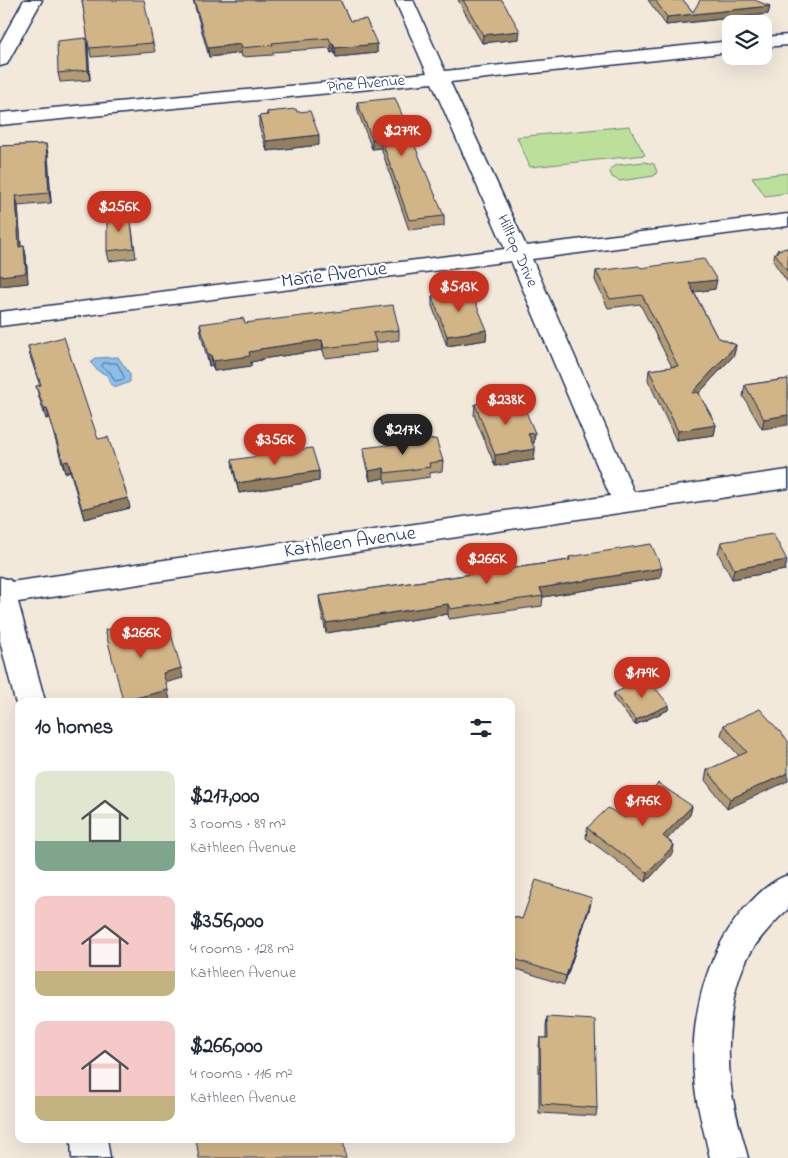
<!DOCTYPE html>
<meta charset="utf-8">
<style>
:root{--surface:#fff;--page:#f2f2f3;--text:#1f2937;--muted:#747a83;--accent:#c8321e}
body{margin:0;font-family:"Indie Flower",sans-serif;background:var(--page);color:var(--text);height:100vh;display:flex;flex-direction:column;font-size:19px;white-space:nowrap}
*{box-sizing:border-box;margin:0}
p{font-size:16px;color:var(--muted)}
.icon{flex:none;width:28px;height:28px;fill:none;stroke:currentColor;stroke-width:2;stroke-linecap:round;stroke-linejoin:round}
.map{position:relative;flex:1;overflow:hidden}
.side{position:absolute;left:15px;top:698px;width:500px;height:445px;display:flex;flex-direction:column;background:var(--surface);border-radius:10px;box-shadow:0 5px 20px #0002}
.side>*{flex:none}
.tools{position:absolute;left:722px;top:15px;display:grid;gap:10px}
.tools a{display:grid;place-items:center;width:50px;height:50px;border-radius:10px;background:var(--surface);box-shadow:0 5px 20px #0002;font-size:25px}
.price{position:absolute;translate:-50% -42px;padding:0 11px;border-radius:18px;background:var(--accent);color:#fff;font-size:16px;line-height:32px;filter:drop-shadow(0 1px 2px #0008)}
.price::after{content:'';position:absolute;left:50%;top:30px;width:15px;height:11px;margin-left:-8px;background:inherit;clip-path:polygon(0 0,100% 0,50% 100%)}
.price.current{background:#222;color:#fff}
ul{padding:0;list-style:none}
li{display:flex;align-items:center;gap:15px;height:125px;padding:0 20px}
li span{display:grid;place-items:center;flex:none;width:140px;height:100px;border-radius:10px;color:#555}
li>.icon{margin-inline-start:auto}
span .icon{width:60px;height:60px;fill:#fffc;stroke-width:1}
li b{font-size:21px}
h2{display:flex;justify-content:space-between;align-items:center;height:60px;padding:0 20px;font-size:21px}
.map>svg:first-child{display:block}
</style>
<div class="map">
<svg width="788" height="1158" viewBox="0 0 788 1158">
<rect width="100%" height="100%" fill="#f2e9db"/>
<filter id="ink" filterUnits="userSpaceOnUse"><feTurbulence type="fractalNoise" baseFrequency=".02" numOctaves="2"/><feDisplacementMap in="SourceGraphic" scale="10" xChannelSelector="R" yChannelSelector="G"/><feConvolveMatrix kernelMatrix="1 2 1 2 8 2 1 2 1" color-interpolation-filters="sRGB"/></filter>
<g filter="url(#ink)">
<g fill="#bce09a" stroke="#6c887c">
<path d="M629 126 645 155 530 167 517 137Z"/>
<path d="M644 162 654 164 657 172 654 176 620 181 612 177 610 172 611 168 617 165Z"/>
<path d="M788 173V193L765 196 752 177Z"/>
</g>
<path fill="#8bbfe8" stroke="#5e85b1" d="M118 357 130 374V382L117 387 111 385 107 375 98 371 91 363 95 358Z"/>
<g fill="none" stroke-linecap="round" stroke-linejoin="round">
<path stroke="#486995" stroke-width="1" d="M104 363H117L125 379 115 381 110 372 102 367Z"/>
<defs>
<g id="minor">
<path d="M24 0H42L9 60 7 64 0 66V43Z"/>
<path d="M395 0H413L445 71 731 41V52L450 82 526 246 788 214V226L532 259 634 492 788 470V488L18 602 45 701H19V708L15 701 0 641V577L10 580 11 582 610 496 511 261 0 326V312L505 249 432 83 0 125V113L427 73Z"/>
<path d="M788 35V45L764 47V37Z"/>
<path d="M788 875V909C772 924 757 940 747 959 729 994 726 1049 731 1087 734 1111 742 1135 748 1158H710C705 1135 698 1111 695 1088 688 1026 703 957 744 909 757 895 770 881 788 875Z"/>
<path d="M71 1139H107L110 1158H72Z"/>
</g>
</defs>
<use href="#minor" stroke="#1b2f5e" stroke-width="3"/>
<use href="#minor" fill="#fff" fill-rule="evenodd"/>
</g>
<g fill="#b59c74" stroke="#1b2f5e">
<path d="M82 0 153 43 155 52 91 57Z"/>
<path d="M193 0H340L350 21 377 44V53L336 57 334 52 331 53 329 48 273 52V55L242 57 241 53 209 57Z"/>
<path d="M458 0H502L519 39 482 43Z"/>
<path d="M648 0H683L693 12 770 6 768 14 666 25Z"/>
<path d="M86 38 88 48 90 80 60 82 58 73Z"/>
<path d="M357 102 444 216V226L409 230 381 148 372 149 358 112Z"/>
<path d="M267 112H297L319 145 267 151 259 126V116L267 115Z"/>
<path d="M46 144 48 154 51 203 18 206 21 247 24 246 26 256 28 283 0 286V146Z"/>
<path d="M131 222 136 258 109 261 107 251Z"/>
<path d="M788 248V283L773 261 775 253 776 252 777 250Z"/>
<path d="M641 268 715 289 694 292 717 337 736 345 734 355 699 393 716 425 714 435 676 440 648 380 649 370 672 367 640 304 608 308 595 280 596 271Z"/>
<path d="M432 296 487 330 486 340 447 346 432 306Z"/>
<path d="M245 323 399 330V340L376 343V352L325 358 323 350 261 359V360L251 362V366L214 371 212 365 209 366 201 334 200 324Z"/>
<path d="M28 346 98 439 130 508 84 519 70 471 65 473 49 418 46 419 39 397 36 386H40L30 356Z"/>
<path d="M788 379 762 429 743 396 745 385Z"/>
<path d="M475 404 517 408 535 433 534 443H532L535 449 534 460 495 466 474 415Z"/>
<path d="M363 448 443 461 442 471 430 473V477L410 480 385 483 384 478 370 481 364 458Z"/>
<path d="M232 460 319 471V481L239 493 233 470Z"/>
<path d="M721 542 787 560 785 570 732 579 718 553Z"/>
<path d="M569 557 660 578 543 597 542 606 449 619 448 614 326 633 320 606 319 596 569 560Z"/>
<path d="M614 693 669 705 668 710 635 725 613 698Z"/>
<path d="M724 725 788 741 727 809 705 780 707 770 739 756 721 735Z"/>
<path d="M692 806 690 815 667 839 674 845 672 854 646 882 586 838 587 828 625 818Z"/>
<path d="M590 907 564 985 511 967V916L522 919Z"/>
<path d="M547 1017 597 1108 596 1116 539 1113V1046L540 1038H546V1026Z"/>
</g>
<g fill="#937f5e" stroke="#1b2f5e">
<path d="M770 6 768 14 666 25 667 17Z"/>
<path d="M520 31 519 39 482 43 483 35Z"/>
<path d="M86 38 88 48 90 80 88 70Z"/>
<path d="M331 43H333L334 52 331 53Z"/>
<path d="M241 44V53L209 57 208 48Z"/>
<path d="M377 44V53L336 57 335 48Z"/>
<path d="M319 135V145L267 151 266 141Z"/>
<path d="M381 138V148L372 149V139Z"/>
<path d="M46 144 48 154 51 203 49 193Z"/>
<path d="M16 196 18 206 22 257 19 247Z"/>
<path d="M24 246 26 256 28 283 0 286V276Z"/>
<path d="M717 280 715 289 687 293 689 283Z"/>
<path d="M487 330 486 340 447 346V336Z"/>
<path d="M322 340 323 350 261 359V360L251 362V366L214 371 213 361 260 349Z"/>
<path d="M736 345 734 355 690 403 692 393Z"/>
<path d="M208 355H211L212 365 209 366Z"/>
<path d="M44 408H47L49 418 46 419Z"/>
<path d="M788 415V425L762 429 764 419Z"/>
<path d="M716 425 714 435 676 440 678 431Z"/>
<path d="M535 433 534 443 527 444 528 434Z"/>
<path d="M535 449 534 460 495 466V455Z"/>
<path d="M68 461 70 471 65 473 63 462Z"/>
<path d="M384 468V478L370 481 369 471Z"/>
<path d="M319 471V481L239 493 237 483Z"/>
<path d="M128 498 130 508 84 519 82 509Z"/>
<path d="M787 560 785 570 732 579 734 569Z"/>
<path d="M662 568 660 578 543 597V596L540 588Z"/>
<path d="M448 604V614L326 633V623Z"/>
<path d="M181 668 183 678 165 683 163 673Z"/>
<path d="M168 690 170 700 164 701H123Z"/>
<path d="M669 705 668 710 635 725 636 720Z"/>
<path d="M788 773V781L727 809 730 799Z"/>
<path d="M692 806 690 815 661 846 663 836Z"/>
<path d="M674 845 672 854 646 882 648 873Z"/>
<path d="M592 898 590 907 564 985 566 976Z"/>
</g>
<g fill="#d2b587" stroke="#1b2f5e">
<path d="M82 0H144L153 43 89 48Z"/>
<path d="M194 0H340L350 21 366 19 377 44 335 48 333 43H331L329 38 272 43 273 45 241 48V44L208 48Z"/>
<path d="M463 0H502L520 31 483 35Z"/>
<path d="M655 0H683L693 12 700 0H754L770 6 667 17Z"/>
<path d="M86 38 88 70 58 73 57 41Z"/>
<path d="M395 98 444 216 409 220 381 138 372 139 357 102Z"/>
<path d="M296 109 297 112 310 111 319 135 266 141 259 116 268 115 267 112Z"/>
<path d="M46 144 49 193 16 196 19 247 24 246 26 273 0 276V146Z"/>
<path d="M107 209 131 222 134 248 107 251Z"/>
<path d="M788 248V272L775 253 778 252 777 250Z"/>
<path d="M704 259 717 280 689 283 717 337 736 345 692 393 698 392 716 425 678 431 649 370 678 366 642 295 610 299 596 271 639 266 641 268Z"/>
<path d="M470 289 487 330 447 336 432 296 437 295V294Z"/>
<path d="M393 305 399 330 373 333 376 342 324 348 322 340 260 349V350L249 352 250 356 213 361 211 355H208L200 324 243 318 245 323Z"/>
<path d="M64 337 98 439 108 437 128 498 82 509 68 461 63 462 47 408H44L36 386 41 385 28 346Z"/>
<path d="M788 379V415L764 419 745 385Z"/>
<path d="M513 399 517 408 524 407 535 433 528 434 535 449 495 455 475 404Z"/>
<path d="M436 439 443 461 429 463 430 467 410 470 385 473 384 468 369 471 363 448Z"/>
<path d="M312 448 319 471 237 483 232 460Z"/>
<path d="M773 534 787 560 734 569 721 542Z"/>
<path d="M651 544 662 568 540 588 543 596 450 609 448 604 326 623 319 596 570 560 569 557Z"/>
<path d="M148 620 151 632 158 631 160 637 171 634 181 668 163 673 168 690 123 701 105 630Z"/>
<path d="M647 678 669 705 636 720 614 693Z"/>
<path d="M760 709 788 741V773L730 799 707 770 747 752 724 725Z"/>
<path d="M658 783 692 806 663 836 674 845 648 873 587 828 608 808 625 818Z"/>
<path d="M536 880 592 898 566 976 511 958V916L522 919Z"/>
<path d="M547 1017 595 1020 597 1108 541 1104 540 1038H548Z"/>
<path d="M196 1139H343L346 1158H199Z"/>
</g>
</g>
<g text-anchor="middle" dominant-baseline="central" stroke-width="4.5" stroke-linejoin="round" paint-order="stroke">
<g font-size="16" fill="#1b2f5e" stroke="#fff">
<text transform="translate(366 84) rotate(-5)">Pine Avenue</text>
<text transform="translate(517 251) rotate(66)">Hilltop Drive</text>
</g>
<g font-size="20" fill="#1b2f5e" stroke="#fff">
<text transform="translate(334 276) rotate(-7)">Marie Avenue</text>
<text transform="translate(350 543) rotate(-8)">Kathleen Avenue</text>
</g>
</g>
</svg>
<div class="tools">
<a><svg class="icon" aria-label="layers" viewBox="0 0 24 24"><path d="M12 4l9 5-9 5-9-5zM3 14l9 5 9-5"/></svg></a>
</div>
<b class="price" style="left:402px;top:157px">$279K</b>
<b class="price" style="left:119px;top:233px">$256K</b>
<b class="price" style="left:459px;top:313px">$513K</b>
<b class="price" style="left:506px;top:426px">$238K</b>
<b class="price current" style="left:403px;top:456px">$217K</b>
<b class="price" style="left:275px;top:466px">$356K</b>
<b class="price" style="left:487px;top:585px">$266K</b>
<b class="price" style="left:141px;top:659px">$266K</b>
<b class="price" style="left:642px;top:699px">$179K</b>
<b class="price" style="left:643px;top:827px">$176K</b>
<section class="side">
<h2>10 homes<svg class="icon" aria-label="filters" viewBox="0 0 24 24"><path d="M4 7h16M4 17h16"/><circle cx="9" cy="7" r="2"/><circle cx="15" cy="17" r="2"/></svg></h2>
<ul>
<li><span style="background:linear-gradient(#dfe7d0 70%,#7fa58c 0)"><svg class="icon" aria-label="home" viewBox="0 0 24 24"><path d="M3 11l9-7 9 7M6 9v11h12V9"/></svg></span><div><b>$217,000</b><p>3 rooms · 89 m²</p><p>Kathleen Avenue</p></div></li>
<li><span style="background:linear-gradient(#f6c9c9 75%,#c2b280 0)"><svg class="icon" aria-label="home" viewBox="0 0 24 24"><path d="M3 11l9-7 9 7M6 9v11h12V9"/></svg></span><div><b>$356,000</b><p>4 rooms · 128 m²</p><p>Kathleen Avenue</p></div></li>
<li><span style="background:linear-gradient(#f6c9c9 75%,#c2b280 0)"><svg class="icon" aria-label="home" viewBox="0 0 24 24"><path d="M3 11l9-7 9 7M6 9v11h12V9"/></svg></span><div><b>$266,000</b><p>4 rooms · 116 m²</p><p>Kathleen Avenue</p></div></li>
</ul>
</section>
</div>
